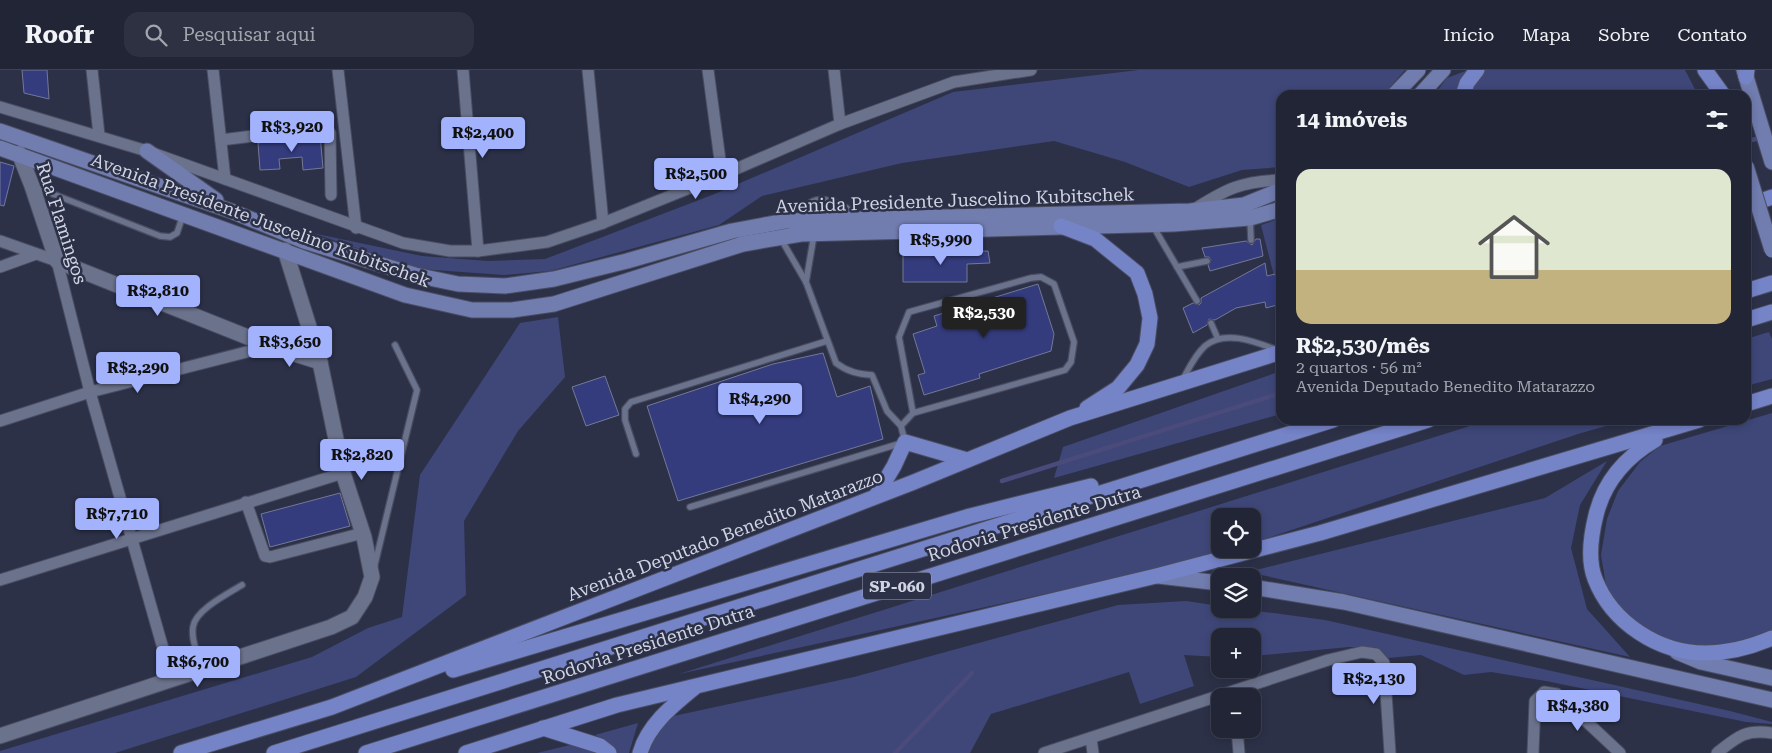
<!DOCTYPE html>
<html lang="pt">
<meta charset="utf-8">
<style>
:root{--surface:#212536;--page:#2d3142;--text:#f1f3f6;--muted:#a2a5ad;--line:#3e4251;--accent:#a2b2fd}
body{margin:0;font-family:"Roboto Serif",serif;background:var(--page);color:var(--text);height:100vh;display:flex;flex-direction:column;font-size:19px;white-space:nowrap}
*{box-sizing:border-box;margin:0}
p{font-size:16px;color:var(--muted)}
.icon{flex:none;width:28px;height:28px;fill:none;stroke:currentColor;stroke-width:2;stroke-linecap:round;stroke-linejoin:round}
.map{position:relative;flex:1;overflow:hidden}
.sheet{position:absolute;left:1276px;top:20px;width:475px;height:335px;display:flex;flex-direction:column;background:var(--surface);border-radius:15px;box-shadow:0 2px 8px #0003,0 0 0 1px var(--line)}
.sheet>*{flex:none}
.buttons{position:absolute;left:1211px;top:438px;display:grid;gap:10px}
.buttons a{display:grid;place-items:center;width:50px;height:50px;border-radius:10px;background:var(--surface);box-shadow:0 2px 8px #0003,0 0 0 1px var(--line);font-size:25px}
.price{position:absolute;translate:-50% -42px;padding:0 11px;border-radius:5px;background:var(--accent);color:#111;font-size:16px;line-height:32px;filter:drop-shadow(0 1px 2px #0008)}
.price::after{content:'';position:absolute;left:50%;top:30px;width:15px;height:11px;margin-left:-8px;background:inherit;clip-path:polygon(0 0,100% 0,50% 100%)}
.price.selected{background:#222;color:#fff}
ul{padding:0;list-style:none}
li{display:grid;align-content:center;gap:10px;height:265px;padding:0 20px}
li span{display:grid;place-items:center;height:155px;border-radius:15px;color:#555}
li>.icon{margin-inline-start:auto}
span .icon{width:90px;height:90px;fill:#fffc;stroke-width:1}
li b{font-size:21px}
h2{display:flex;justify-content:space-between;align-items:center;height:60px;padding:0 20px;font-size:21px}
header{display:flex;align-items:center;gap:30px;box-sizing:border-box;height:70px;padding:0 25px;background:var(--surface);border-bottom:1px solid var(--line)}
header strong{font-size:24px}
nav{display:flex;gap:28px;margin-inline-start:auto;font-size:18px}
.search{width:350px;height:45px;background:var(--page);display:flex;align-items:center;gap:12px;box-sizing:border-box;padding:0 18px;border-radius:15px;color:var(--muted);font-size:19px}
.map>svg:first-child{display:block}
</style>
<header>
<strong>Roofr</strong>
<div class="search"><svg class="icon" aria-label="search" viewBox="0 0 24 24"><circle cx="10" cy="10" r="6"/><path d="M15 15l6 6"/></svg>Pesquisar aqui</div>
<nav><a>Início</a><a>Mapa</a><a>Sobre</a><a>Contato</a></nav>
</header>
<div class="map">
<svg width="1772" height="683" viewBox="0 0 1772 683">
<rect width="100%" height="100%" fill="#2c3148"/>
<g fill="#3e4778">
<path d="M1139 0H1405L1383 25H1281V97L1242 100 1189 117 1125 92 1054 71 902 93 762 126 719 155 550 201 504 205 420 199 312 163 422 186 488 191 545 189 712 125 953 22Z"/>
<path d="M1468 0H1685L1698 25H1434L1447 8Z"/>
<path d="M1281 148V233L1261 155Z"/>
<path d="M558 247 565 307 518 361 464 451 466 525 356 607 115 683H0V681L312 587 368 558 402 547 420 405 520 253Z"/>
<path d="M1769 262 1772 269V309L1746 316V269Z"/>
<path d="M1281 301V344L1054 408 1063 377Z"/>
<path d="M1772 343V564L1750 574 1702 578 1662 570 1631 548 1616 533 1606 515 1601 485 1607 449 1618 421 1640 392 1660 376Z"/>
<path d="M1489 350H1627L1578 364 1253 473 1252 446H1220V479H1235L1205 489 679 604Z"/>
<path d="M1607 391 1580 435 1571 478 1587 539 1630 587 1248 502 1545 428Z"/>
<path d="M1186 531 1220 536V539H1243L1325 550 1730 641 1772 652V654L1746 652 1546 611 1491 602 1464 605 1421 585 1388 588 1376 577H1349L1253 586 1252 566H1220V587L1184 585 1194 616 1140 634 1129 602 991 644 970 683H646V678L669 647 854 607 1118 535Z"/>
<path d="M638 653 629 683H617L610 674 595 665Z"/>
<path d="M578 673 601 683H537Z"/>
</g>
<g fill="none" stroke-linecap="round" stroke-linejoin="round">
<g stroke="#4a4a7b" stroke-width="4.5">
<path d="M1746 71 1772 66"/>
<path d="M1002 411 1281 323"/>
<path d="M895 683 972 603"/>
</g>
</g>
<g fill="#343c7e" stroke="#737994">
<path d="M22 0H47L49 29 24 23Z"/>
<path d="M320 65 323 98 303 100 302 87 279 89 280 99 260 100 258 73Z"/>
<path d="M0 92 14 96 4 136 0 135Z"/>
<path d="M1256 169H1260L1263 186 1210 201 1208 195 1211 190 1209 187H1205L1202 178 1246 171 1252 175Z"/>
<path d="M988 181 990 193 967 194V212H903V184Z"/>
<path d="M1265 193 1267 206 1275 204 1281 234 1266 238 1265 232 1236 238 1215 250 1209 249 1207 255 1193 263 1183 238 1193 233 1199 235 1201 233V228Z"/>
<path d="M1038 214 1054 264 1051 281 979 304 980 308 924 325 918 305 925 303 913 264 937 256 934 246Z"/>
<path d="M823 283 837 327 870 316 883 369 678 431 647 336 773 294Z"/>
<path d="M605 306 619 345 586 356 572 317Z"/>
<path d="M340 423 350 456 270 477 261 444Z"/>
</g>
<g fill="none" stroke-linecap="round" stroke-linejoin="round">
<defs>
<g id="lane">
<path d="M35 117 160 166 170 167 177 163 183 145"/>
<path d="M1250 148 1251 170"/>
<path d="M800 150C801 146 802 142 804 139 817 119 846 135 857 147"/>
<path d="M1153 156 1197 231"/>
<path d="M1177 197 1207 191"/>
<path d="M806 212 814 165"/>
<path d="M1211 253 1218 269"/>
<path d="M1183 309C1189 298 1195 285 1205 276 1225 259 1256 272 1277 280"/>
<path d="M901 356 913 343 1065 300 1071 292 1074 272 1054 214 1041 207 1031 208 909 242 899 267 913 343"/>
<path d="M636 384 625 350V339L631 332 827 271"/>
<path d="M690 437 905 372 901 356 887 341 872 305C858 304 848 302 836 293L806 212 781 169"/>
<path d="M374 498 417 320 395 275"/>
<path d="M202 598C198 585 191 570 193 557 195 540 229 523 242 515"/>
</g>
<g id="street">
<path d="M92 0 99 65"/>
<path d="M213 0 225 109"/>
<path d="M338 0 356 158"/>
<path d="M463 0 478 181"/>
<path d="M588 0 603 153"/>
<path d="M708 0 722 105"/>
<path d="M834 0 840 54"/>
<path d="M0 37 147 81 403 173 450 181H478L547 172 603 153 722 105 840 54 954 12 1031 0"/>
<path d="M221 70 325 57 330 63 331 125"/>
<path d="M1193 140C1226 119 1242 111 1281 110"/>
<path d="M0 171 57 191 90 322 172 610"/>
<path d="M0 197 36 184"/>
<path d="M0 351 90 322 270 276"/>
<path d="M246 432 265 486 270 487 363 463"/>
<path d="M0 510 343 403"/>
<path d="M1237 659 1239 683"/>
<path d="M1091 668 1093 683"/>
<path d="M1044 683 1328 590 1362 582 1376 584 1384 593 1390 683"/>
<path d="M1533 683 1535 631 1544 622 1557 624 1620 683"/>
<path d="M1717 683C1737 667 1745 659 1772 663"/>
</g>
<g id="secondary">
<path d="M19 83 32 116 57 191 270 276 320 292"/>
<path d="M0 666 331 557 352 547 365 527 372 507 364 467 343 403 320 292 285 180"/>
</g>
<g id="primary">
<path d="M1744 0 1772 92"/>
<path d="M1394 25 1418 0"/>
<path d="M1420 25 1443 0"/>
<path d="M0 61 231 141 304 171 415 205 458 214 505 216 554 209 627 191 732 161 786 151 1190 141 1244 135 1281 120"/>
<path d="M0 78 405 225 472 240H512L554 234 743 174 801 164 1174 154 1250 148 1281 139"/>
<path d="M147 81 216 130"/>
<path d="M1158 506 1220 513"/>
<path d="M1252 517 1344 532 1772 630"/>
<path d="M1677 582 1701 592 1772 608"/>
</g>
<g id="highway">
<path d="M1705 0 1723 25"/>
<path d="M1746 7 1747 0"/>
<path d="M1463 25 1467 13 1477 0"/>
<path d="M1746 136 1772 127"/>
<path d="M1061 156 1095 169 1137 203 1145 224 1150 248 1147 274 1137 295 1118 318 1087 338"/>
<path d="M1746 221 1772 213"/>
<path d="M1746 250 1772 242"/>
<path d="M1746 334 1772 326"/>
<path d="M1655 370C1626 387 1604 412 1596 445 1591 465 1587 489 1595 509 1612 553 1659 583 1705 583 1729 583 1751 577 1772 568"/>
<path d="M876 426 894 396 905 372 967 390"/>
<path d="M453 600 970 446 1091 416"/>
<path d="M543 658 600 676 609 683"/>
<path d="M181 683 332 637 914 412 1070 348 1281 282"/>
<path d="M274 683 1333 350"/>
<path d="M366 683 1428 350"/>
<path d="M466 683 617 635 1156 506 1320 463 1699 350"/>
<path d="M640 683C648 655 672 636 694 618"/>
</g>
</defs>
<use href="#lane" stroke="#494d61" stroke-width="8"/>
<use href="#street" stroke="#494d61" stroke-width="13"/>
<use href="#secondary" stroke="#494d61" stroke-width="17"/>
<use href="#primary" stroke="#494d61" stroke-width="17"/>
<use href="#highway" stroke="#494d61" stroke-width="17"/>
<use href="#lane" stroke="#6b728c" stroke-width="5.5"/>
<use href="#street" stroke="#6b728c" stroke-width="11"/>
<use href="#secondary" stroke="#6b728c" stroke-width="15"/>
<use href="#primary" stroke="#717caf" stroke-width="15"/>
<use href="#highway" stroke="#7583c7" stroke-width="15"/>
<defs>
<path id="primary-bridge" d="M1746 96 1772 180"/>
</defs>
<use href="#primary-bridge" stroke="#494d61" stroke-width="17" stroke-linecap="butt"/>
<use href="#primary-bridge" stroke="#717caf" stroke-width="15"/>
</g>
<g text-anchor="middle" dominant-baseline="central" stroke-width="5" stroke-linejoin="round" paint-order="stroke">
<rect fill="#2c3148" stroke="#9fa3b4" stroke-width="1" x="863" y="502.5" width="68" height="27" rx="4"/>
<g font-size="16" font-weight="bold" fill="#d0d4e3">
<text x="897" y="516">SP-060</text>
</g>
<g font-size="18" fill="#d0d4e3" stroke="#2c3148">
<text transform="translate(955 130) rotate(-2)">Avenida Presidente Juscelino Kubitschek</text>
<text transform="translate(261 150) rotate(20)">Avenida Presidente Juscelino Kubitschek</text>
<text transform="translate(62 153) rotate(72)">Rua Flamingos</text>
<text transform="translate(1034 453) rotate(-17)">Rodovia Presidente Dutra</text>
<text transform="translate(725 465) rotate(-21)">Avenida Deputado Benedito Matarazzo</text>
<text transform="translate(648 574) rotate(-18)">Rodovia Presidente Dutra</text>
</g>
</g>
</svg>
<div class="buttons">
<a><svg class="icon" aria-label="locate" viewBox="0 0 24 24"><circle cx="12" cy="12" r="6"/><path d="M12 2v4M12 18v4M2 12h4M18 12h4"/></svg></a>
<a><svg class="icon" aria-label="layers" viewBox="0 0 24 24"><path d="M12 4l9 5-9 5-9-5zM3 14l9 5 9-5"/></svg></a>
<a>+</a>
<a>−</a>
</div>
<b class="price" style="left:292px;top:83px">R$3,920</b>
<b class="price" style="left:483px;top:89px">R$2,400</b>
<b class="price" style="left:696px;top:130px">R$2,500</b>
<b class="price" style="left:941px;top:196px">R$5,990</b>
<b class="price" style="left:158px;top:247px">R$2,810</b>
<b class="price selected" style="left:984px;top:269px">R$2,530</b>
<b class="price" style="left:290px;top:298px">R$3,650</b>
<b class="price" style="left:138px;top:324px">R$2,290</b>
<b class="price" style="left:760px;top:355px">R$4,290</b>
<b class="price" style="left:362px;top:411px">R$2,820</b>
<b class="price" style="left:117px;top:470px">R$7,710</b>
<b class="price" style="left:198px;top:618px">R$6,700</b>
<b class="price" style="left:1374px;top:635px">R$2,130</b>
<b class="price" style="left:1578px;top:662px">R$4,380</b>
<section class="sheet">
<h2>14 imóveis<svg class="icon" aria-label="filters" viewBox="0 0 24 24"><path d="M4 7h16M4 17h16"/><circle cx="9" cy="7" r="2"/><circle cx="15" cy="17" r="2"/></svg></h2>
<ul>
<li><span style="background:linear-gradient(#dfe7d0 65%,#c2b280 0)"><svg class="icon" aria-label="home" viewBox="0 0 24 24"><path d="M3 11l9-7 9 7M6 9v11h12V9"/></svg></span><div><b>R$2,530/mês</b><p>2 quartos · 56 m²</p><p>Avenida Deputado Benedito Matarazzo</p></div></li>
</ul>
</section>
</div>
